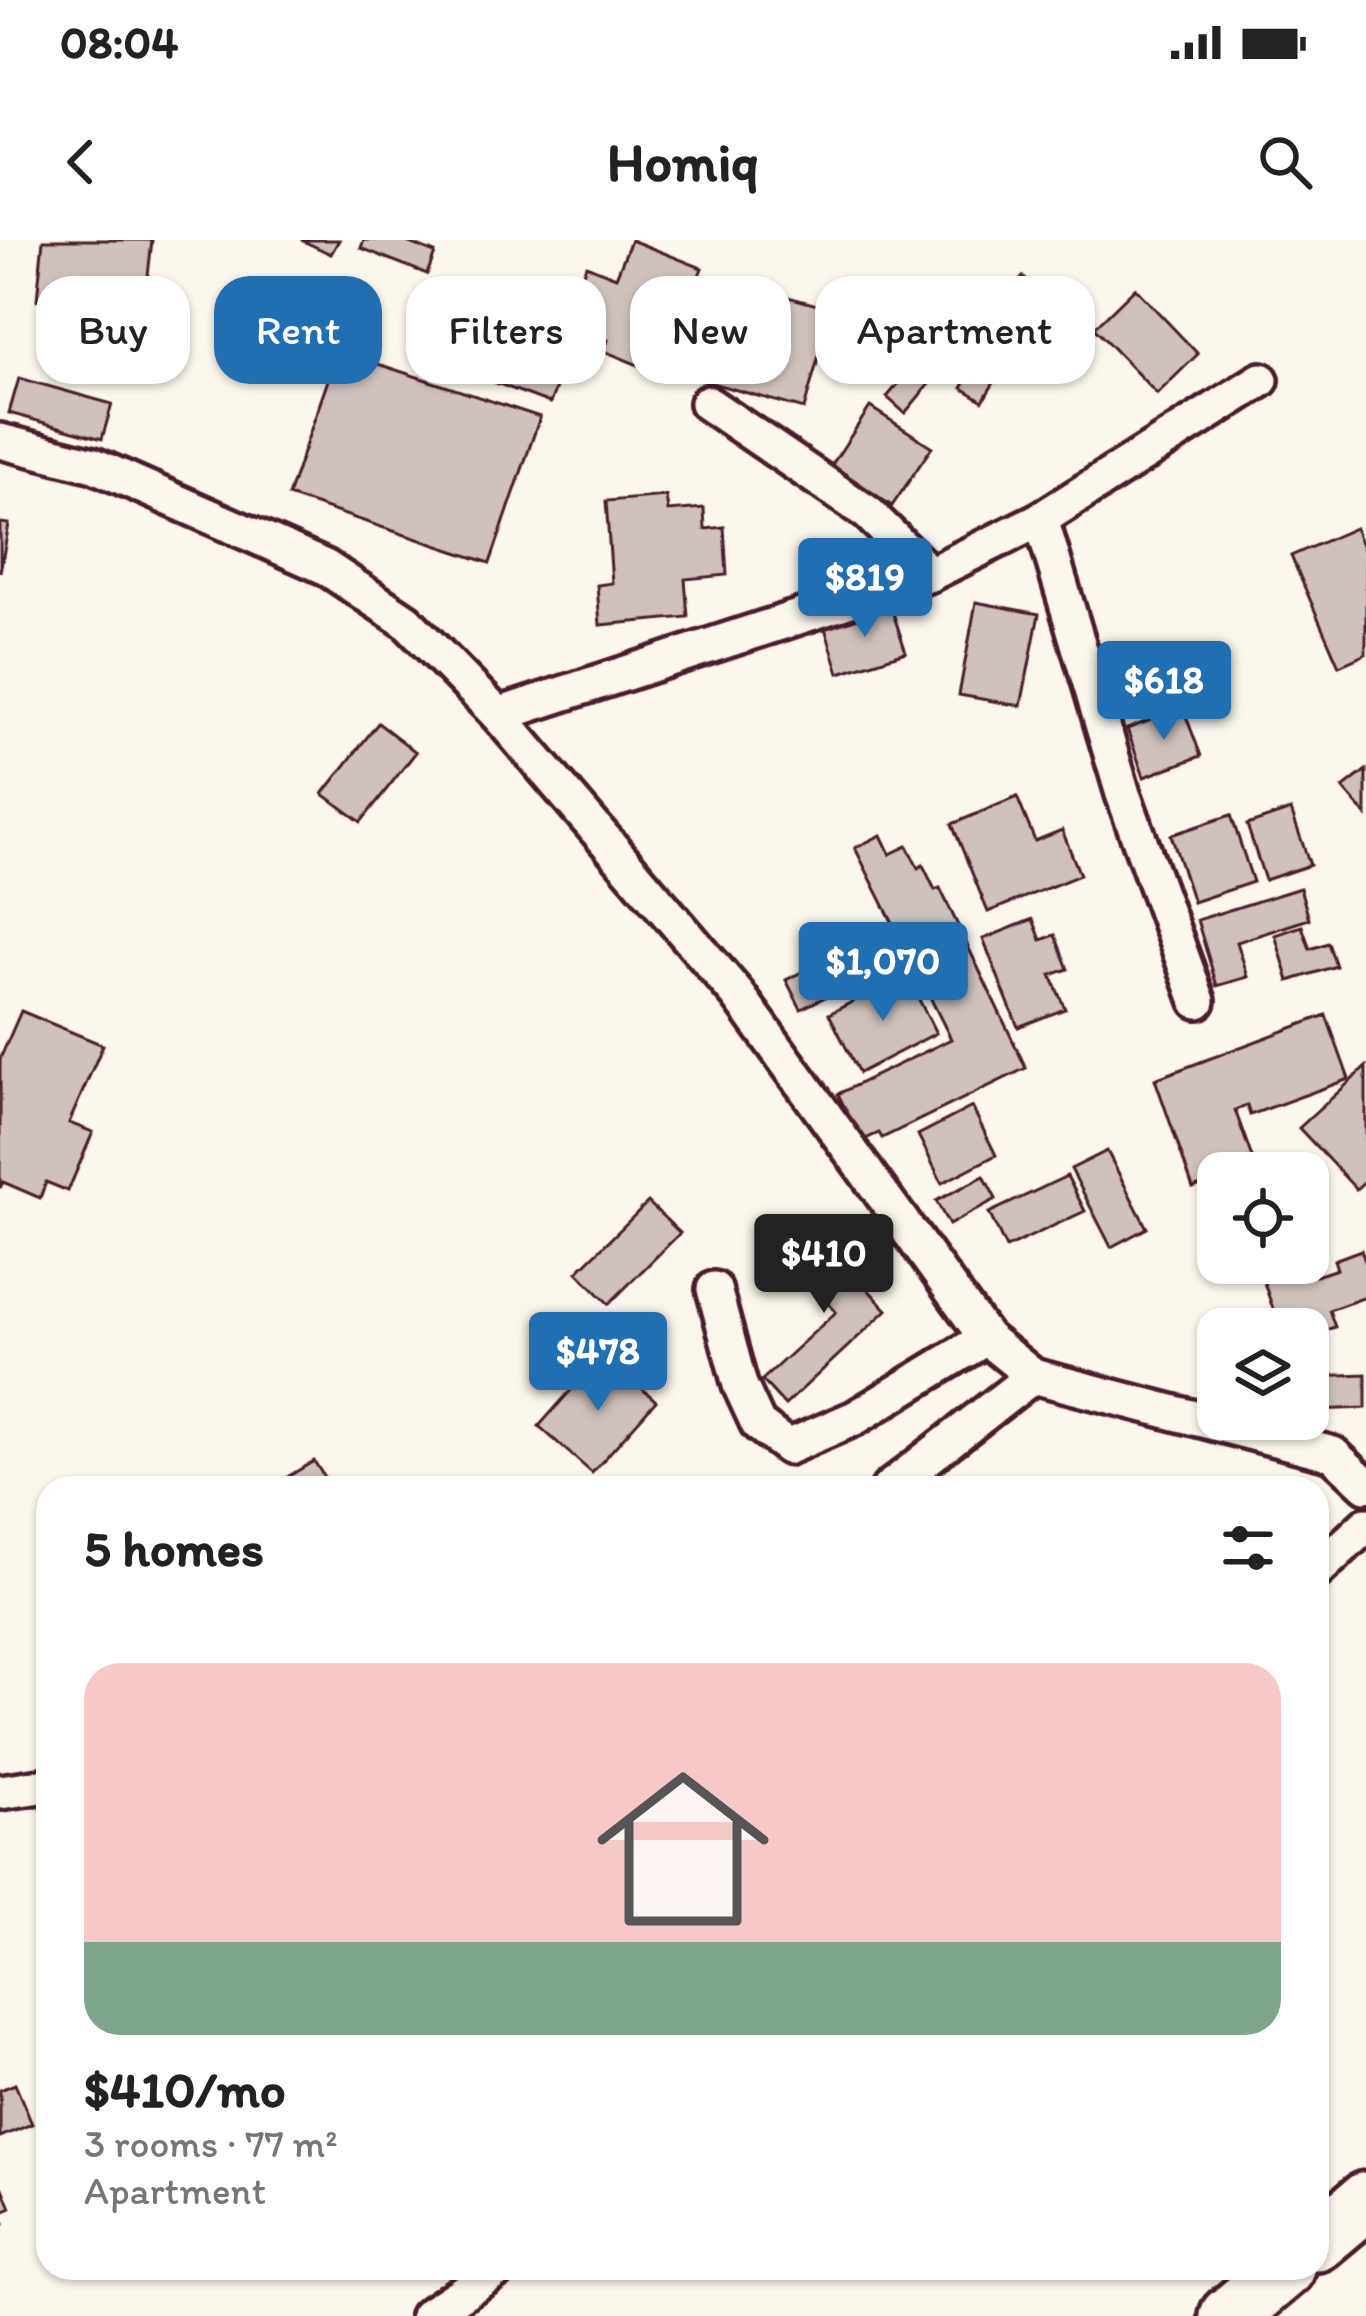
<!DOCTYPE html>
<meta charset="utf-8">
<style>
:root{--surface:#fff;--page:#f2f2f2;--text:#222;--muted:#767676;--accent:#1f6fb2}
body{margin:0;font-family:Itim,sans-serif;background:var(--page);color:var(--text);height:100vh;display:flex;flex-direction:column;font-size:45px;white-space:nowrap}
*{box-sizing:border-box;margin:0}
p{font-size:39px;color:var(--muted)}
.icon{flex:none;width:66px;height:66px;fill:none;stroke:currentColor;stroke-width:2;stroke-linecap:round;stroke-linejoin:round}
.map{position:relative;flex:1;overflow:hidden}
.side{position:absolute;left:36px;top:1236px;width:1293px;height:804px;display:flex;flex-direction:column;background:var(--surface);border-radius:36px;box-shadow:0 3px 9px #0004}
.side>*{flex:none}
.banner{position:absolute;left:36px;top:36px;width:1296px;height:108px;display:flex;gap:24px}
.fabs{position:absolute;left:1197px;top:912px;display:grid;gap:24px}
.fabs a{display:grid;place-items:center;width:132px;height:132px;border-radius:24px;background:var(--surface);box-shadow:0 3px 9px #0004;font-size:60px}
.price{position:absolute;translate:-50% -102px;padding:0 27px;border-radius:12px;background:var(--accent);color:#fff;font-size:39px;line-height:78px;filter:drop-shadow(0 3px 6px #0008)}
.price::after{content:'';position:absolute;left:50%;top:72px;width:36px;height:27px;margin-left:-18px;background:inherit;clip-path:polygon(0 0,100% 0,50% 100%)}
.price.current{background:#222;color:#fff}
ul{padding:0;list-style:none}
li{display:grid;align-content:center;gap:24px;height:636px;padding:0 48px}
li span{display:grid;place-items:center;height:372px;border-radius:36px;color:#555}
li>.icon{margin-inline-start:auto}
span .icon{width:216px;height:216px;fill:#fffc;stroke-width:1}
li b{font-size:51px}
h2{display:flex;justify-content:space-between;align-items:center;height:144px;padding:0 48px;font-size:51px}
.chip{padding:0 42px;border-radius:36px;background:var(--surface);box-shadow:0 3px 9px #0004;font-size:42px;line-height:108px}
.chip.current{background:var(--accent);color:#fff}
.status{display:flex;justify-content:space-between;align-items:center;height:84px;padding:0 60px;background:var(--surface);direction:ltr}
.status svg{height:33px;fill:currentColor}
header{display:flex;justify-content:space-between;align-items:center;height:156px;padding:0 48px;background:var(--surface);font-size:54px;font-weight:800}
.map>svg:first-child{display:block}
</style>
<div class="status"><b>08:04</b><svg viewBox="0 0 49 12"><path d="M0 12V9h3v3zM5 12V6h3v6zM10 12V3h3v9zM15 12V0h3v12zM26 1h20v11H26zM47 4h2v5h-2z"/></svg></div>
<header><svg class="icon" aria-label="back" viewBox="0 0 24 24"><path d="M15 5l-7 7 7 7"/></svg>Homiq<svg class="icon" aria-label="search" viewBox="0 0 24 24"><circle cx="10" cy="10" r="6"/><path d="M15 15l6 6"/></svg></header>
<div class="map">
<svg width="1366" height="2076" viewBox="0 0 1366 2076">
<rect width="100%" height="100%" fill="#fbf7ec"/>
<filter id="ink" filterUnits="userSpaceOnUse"><feTurbulence type="fractalNoise" baseFrequency=".00833" numOctaves="2"/><feDisplacementMap in="SourceGraphic" scale="24" xChannelSelector="R" yChannelSelector="G"/><feConvolveMatrix kernelMatrix="1 2 1 2 8 2 1 2 1" color-interpolation-filters="sRGB"/></filter>
<g filter="url(#ink)">
<g fill="#cfc2bc" stroke="#4a1f2b" stroke-width="3">
<path d="M43 0H152L144 71 37 60Z"/>
<path d="M301 0H339L331 14Z"/>
<path d="M364 0H402L435 13 427 34 361 8Z"/>
<path d="M631 0 702 28 660 134 604 111 608 100 578 88 589 62 574 57 586 25 616 37Z"/>
<path d="M1023 37 1072 82 1033 122 986 78Z"/>
<path d="M730 41 832 69 804 169 701 140Z"/>
<path d="M1135 48 1198 114 1157 154 1094 88Z"/>
<path d="M494 99 564 126 550 163 480 137Z"/>
<path d="M931 105 949 120 905 173 887 157Z"/>
<path d="M986 108 1007 121 983 161 962 148Z"/>
<path d="M338 111 540 177 490 323 288 256Z"/>
<path d="M19 138 112 164 102 199 9 173Z"/>
<path d="M870 167 932 207 892 266 831 226Z"/>
<path d="M666 256 668 271 704 268 705 289 724 287 727 335 685 339 688 377 600 385 597 345 612 343 606 261Z"/>
<path d="M0 283 9 284 0 332Z"/>
<path d="M1355 288 1366 315V414L1339 426 1291 316Z"/>
<path d="M976 362 1039 374 1021 466 959 455Z"/>
<path d="M891 367 906 412 839 433 825 388Z"/>
<path d="M1183 468 1201 516 1144 537 1127 489Z"/>
<path d="M378 483 416 512 361 582 323 554Z"/>
<path d="M1366 530V575L1343 548Z"/>
<path d="M1017 557 1035 601 1062 590 1080 635 988 672 952 584Z"/>
<path d="M1291 570 1310 625 1265 640 1247 585Z"/>
<path d="M1231 575 1253 642 1193 662 1171 595Z"/>
<path d="M881 595 890 614 907 606 918 628 923 625 935 650 940 648 1026 828 882 898 879 893 861 901 838 854 951 799 855 608Z"/>
<path d="M1300 648 1309 679 1237 702 1248 737 1217 746 1197 680Z"/>
<path d="M1033 679 1041 700 1055 695 1068 729 1051 735 1065 769 1018 787 983 699Z"/>
<path d="M1302 686 1310 709 1328 703 1336 726 1289 741 1275 695Z"/>
<path d="M876 695 891 724 801 769 786 740Z"/>
<path d="M906 734 936 793 859 833 829 774Z"/>
<path d="M21 771 103 805 69 883 93 892 68 951 46 942 40 958 3 942 0 948V819Z"/>
<path d="M1326 775 1349 839 1250 875 1247 865 1235 870 1255 926 1234 933H1218V939L1193 948 1155 839Z"/>
<path d="M1366 827V940L1356 949 1299 888Z"/>
<path d="M972 867 996 915 942 943 918 895Z"/>
<path d="M1107 911 1147 988 1111 1007 1071 929Z"/>
<path d="M984 936 996 959 949 985 936 961Z"/>
<path d="M1067 936 1085 971 1006 1008 989 973Z"/>
<path d="M648 962 680 993 609 1064 577 1032Z"/>
<path d="M811 988 887 1070 785 1165 762 1140 836 1072 783 1014Z"/>
<path d="M1361 1010 1366 1024V1057L1329 1070 1335 1087 1308 1096V1089H1280L1262 1037 1310 1020 1316 1036 1337 1029 1334 1020Z"/>
<path d="M603 1114 656 1161 592 1233 539 1186Z"/>
<path d="M1366 1134V1168L1316 1170 1314 1136Z"/>
<path d="M314 1221 331 1248H269Z"/>
<path d="M15 1844 32 1884 0 1897V1850Z"/>
<path d="M3 1948 11 1968 0 1973 4 1984 0 1985V1949Z"/>
</g>
<g fill="none" stroke-linecap="round" stroke-linejoin="round">
<defs>
<g id="street">
<path d="M707 163 868 273 930 334"/>
<path d="M0 201 94 225 325 327 406 381 498 475 738 755 986 1098 1033 1136 1333 1214 1366 1245"/>
<path d="M1041 279 1123 554 1198 761"/>
<path d="M498 475 930 334 1041 279 1261 140"/>
<path d="M714 1049 740 1145 758 1184 788 1207 855 1178 986 1098"/>
<path d="M889 1248 1033 1136"/>
<path d="M1317 1331 1366 1285"/>
<path d="M0 1552 48 1545"/>
<path d="M427 2076 500 2028"/>
</g>
<g id="highway">
<path d="M1317 2002 1366 1961"/>
<path d="M1229 2076 1286 2028"/>
</g>
</defs>
<use href="#street" stroke="#4a1f2b" stroke-width="42"/>
<use href="#highway" stroke="#4a1f2b" stroke-width="66"/>
<use href="#street" stroke="#fbf7ec" stroke-width="33"/>
<use href="#highway" stroke="#fbf7ec" stroke-width="57"/>
</g>
</g>
</svg>
<div class="fabs">
<a><svg class="icon" aria-label="locate" viewBox="0 0 24 24"><circle cx="12" cy="12" r="6"/><path d="M12 2v4M12 18v4M2 12h4M18 12h4"/></svg></a>
<a><svg class="icon" aria-label="layers" viewBox="0 0 24 24"><path d="M12 4l9 5-9 5-9-5zM3 14l9 5 9-5"/></svg></a>
</div>
<b class="price" style="left:865px;top:400px">$819</b>
<b class="price" style="left:1164px;top:503px">$618</b>
<b class="price" style="left:883px;top:784px">$1,070</b>
<b class="price current" style="left:824px;top:1076px">$410</b>
<b class="price" style="left:598px;top:1174px">$478</b>
<div class="banner">
<a class="chip">Buy</a>
<a class="chip current">Rent</a>
<a class="chip">Filters</a>
<a class="chip">New</a>
<a class="chip">Apartment</a>
</div>
<section class="side">
<h2>5 homes<svg class="icon" aria-label="filters" viewBox="0 0 24 24"><path d="M4 7h16M4 17h16"/><circle cx="9" cy="7" r="2"/><circle cx="15" cy="17" r="2"/></svg></h2>
<ul>
<li><span style="background:linear-gradient(#f6c9c9 75%,#7fa58c 0)"><svg class="icon" aria-label="home" viewBox="0 0 24 24"><path d="M3 11l9-7 9 7M6 9v11h12V9"/></svg></span><div><b>$410/mo</b><p>3 rooms · 77 m²</p><p>Apartment</p></div></li>
</ul>
</section>
</div>
